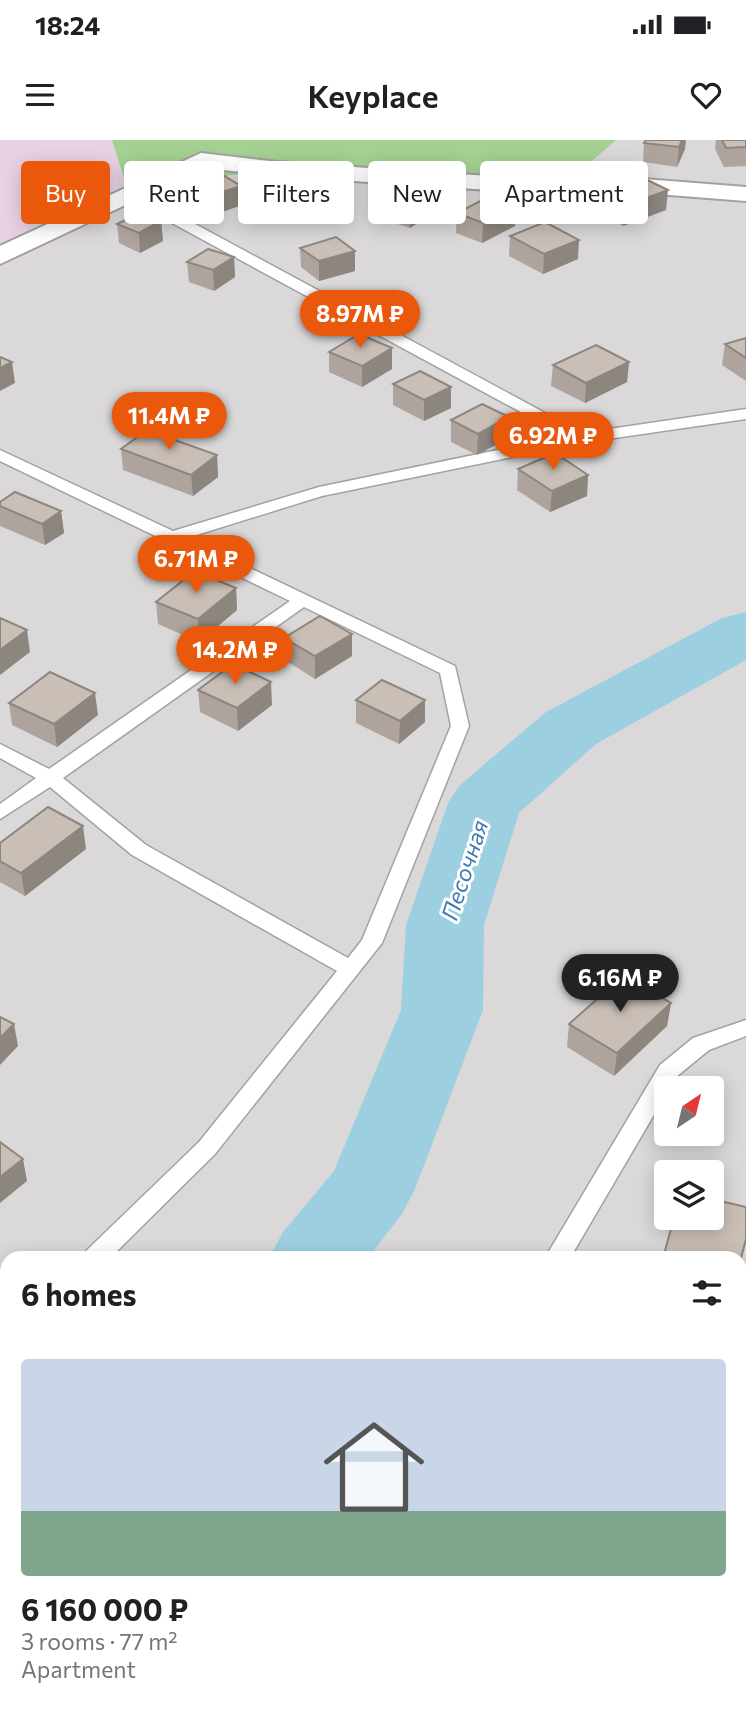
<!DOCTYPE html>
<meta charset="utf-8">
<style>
:root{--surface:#fff;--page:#f2f2f2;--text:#202124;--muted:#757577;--line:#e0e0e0;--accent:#ea580c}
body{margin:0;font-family:Commissioner,sans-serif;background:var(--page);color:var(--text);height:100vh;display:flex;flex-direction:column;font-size:26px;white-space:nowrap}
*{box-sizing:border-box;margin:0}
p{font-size:23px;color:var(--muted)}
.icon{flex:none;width:38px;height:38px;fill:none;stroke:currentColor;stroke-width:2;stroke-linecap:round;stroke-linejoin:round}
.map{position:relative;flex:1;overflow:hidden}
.drawer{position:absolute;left:0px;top:1111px;width:747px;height:471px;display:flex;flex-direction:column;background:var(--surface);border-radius:21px 21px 0 0;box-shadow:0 4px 18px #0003}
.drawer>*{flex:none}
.hud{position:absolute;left:21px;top:21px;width:705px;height:63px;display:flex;gap:14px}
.needle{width:46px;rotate:35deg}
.buttons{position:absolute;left:654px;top:936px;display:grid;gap:14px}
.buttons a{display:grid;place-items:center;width:70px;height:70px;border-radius:7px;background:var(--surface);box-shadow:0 4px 18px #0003;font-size:35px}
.price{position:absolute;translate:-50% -60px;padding:0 16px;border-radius:24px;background:var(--accent);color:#fff;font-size:23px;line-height:46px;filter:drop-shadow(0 2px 4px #0008)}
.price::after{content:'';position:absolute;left:50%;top:42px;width:21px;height:16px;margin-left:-10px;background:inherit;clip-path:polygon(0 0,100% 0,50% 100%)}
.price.current{background:#222;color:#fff}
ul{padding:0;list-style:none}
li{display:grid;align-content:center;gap:14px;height:371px;padding:0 21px}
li+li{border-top:2px solid var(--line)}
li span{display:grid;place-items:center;height:217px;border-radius:7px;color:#555}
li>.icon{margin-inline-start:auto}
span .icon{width:126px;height:126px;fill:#fffc;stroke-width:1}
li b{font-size:30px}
h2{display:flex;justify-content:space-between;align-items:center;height:84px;padding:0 21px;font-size:30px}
.chip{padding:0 24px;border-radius:7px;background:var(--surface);box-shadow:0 4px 18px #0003;font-size:24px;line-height:63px}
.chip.current{background:var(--accent);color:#fff}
.status{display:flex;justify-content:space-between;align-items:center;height:49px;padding:0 35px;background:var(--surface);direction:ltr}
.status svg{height:19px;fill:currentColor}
header{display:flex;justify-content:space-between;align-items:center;height:91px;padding:0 21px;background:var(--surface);font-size:32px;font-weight:600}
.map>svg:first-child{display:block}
</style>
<div class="status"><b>18:24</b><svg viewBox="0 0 49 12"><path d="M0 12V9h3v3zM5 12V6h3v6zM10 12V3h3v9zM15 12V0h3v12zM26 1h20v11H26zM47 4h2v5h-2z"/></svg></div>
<header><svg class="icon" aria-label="menu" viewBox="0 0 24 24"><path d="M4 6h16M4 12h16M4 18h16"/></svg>Keyplace<svg class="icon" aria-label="heart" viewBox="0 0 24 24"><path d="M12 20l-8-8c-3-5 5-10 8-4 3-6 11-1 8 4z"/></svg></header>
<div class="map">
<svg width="746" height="1581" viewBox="0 0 746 1581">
<rect width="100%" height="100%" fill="#eee9e0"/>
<path fill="#dad8d8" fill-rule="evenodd" d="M616 0H746V1581H0V1377L7 1371V1575H740V1118H7V1353L0 1350V129L113 74 129 54 189 40 252 33 574 37ZM667 948H712V994H667ZM667 1032H712V1078H667Z"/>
<path fill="#e8d1e3" d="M0 0H112L129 54 113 74 0 129Z"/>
<path fill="#a4d191" d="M112 0H616L574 37 486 48 252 33 189 40 129 54Z"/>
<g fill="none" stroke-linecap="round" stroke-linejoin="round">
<g fill="#9cd0e0" fill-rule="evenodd">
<path d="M746 472V520L596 604 519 673 484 785 483 870 415 1049 402 1074 368 1118H269L283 1092 334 1031 401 870 406 785 448 663 459 646 546 572 722 478Z"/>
<path d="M7 1326V1420L0 1422V1328Z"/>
</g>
<defs>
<g id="service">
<path d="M124 51H134L582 293 746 269V279L580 303 322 356 187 398 455 526 469 586 382 803 215 1014 110 1118H83L86 1111 199 1002 337 831 132 715 50 647 0 679V664L36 638 0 618V604L49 629 290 461 0 321V310L173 391 319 347 565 296 124 57ZM304 467 440 533 451 586 362 800 348 818 146 705 63 638Z"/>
<path d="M746 880V896L709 910 676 937 570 1118H545L660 925 693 898Z"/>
<path d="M7 1160V1182L0 1184V1162Z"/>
<rect x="740" y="1362" width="6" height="24"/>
<path d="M298 1575H328L325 1581H295Z"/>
</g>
<path id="minor" d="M201 13 278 22 504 37 593 35 746 47V61L593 49 504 51 278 36 204 28 0 124V106Z"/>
</defs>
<use href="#service" stroke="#a2a2a2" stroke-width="3"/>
<use href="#minor" stroke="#a2a2a2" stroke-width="4"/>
<use href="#service" fill="#fff" fill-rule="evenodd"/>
<use href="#minor" fill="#fff" fill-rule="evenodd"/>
</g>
<g fill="#aea49d">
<path d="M646 0 685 9 677 27 643 22 644 3Z"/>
<path d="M716 0H746V26L724 27 715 9Z"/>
<path d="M182 42 241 46 242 65 208 77 183 61Z"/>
<path d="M601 54 666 70 623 86 599 73Z"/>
<path d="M376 57 437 70 410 88 376 77Z"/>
<path d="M457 73 515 86 482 103 456 93Z"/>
<path d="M161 81 163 101 140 113 119 103 117 84Z"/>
<path d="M510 96 578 119 543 134 509 116Z"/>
<path d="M300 108 355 131 319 141 301 127Z"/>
<path d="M234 117 235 137 214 151 189 142 187 122Z"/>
<path d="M746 198V241L722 225 725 204Z"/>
<path d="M329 212 392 229 362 247 329 232Z"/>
<path d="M629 222 627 242 585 263 551 246 553 225Z"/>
<path d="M393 244 451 247V268L424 281 393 265Z"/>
<path d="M509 277 508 298 477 315 451 302V280Z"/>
<path d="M121 309 217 315 218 337 193 356 123 330Z"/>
<path d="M518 329 588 335 587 356 550 372 517 350Z"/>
<path d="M0 362 61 371 64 393 45 405 0 386Z"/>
<path d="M236 448 237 470 199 502 158 484 156 462Z"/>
<path d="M352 494V516L315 539 285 520 284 498Z"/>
<path d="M198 550 272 565 238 591 200 572Z"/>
<path d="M356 560 425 582 399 604 356 583Z"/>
<path d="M9 563 98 575 57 607 12 585Z"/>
<path d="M0 703 86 709 25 756 0 742Z"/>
<path d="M671 863 667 886 614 936 567 907 569 884Z"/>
</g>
<g fill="#8d867f">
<path d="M682 0H686L685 9 677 27 679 7Z"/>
<path d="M241 46 242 65 208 77 207 57Z"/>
<path d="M438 50 437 70 410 88V68Z"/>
<path d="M668 50 666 70 623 86 625 66Z"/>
<path d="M516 66 515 86 482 103 483 83Z"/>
<path d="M161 81 163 101 140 113 139 93Z"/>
<path d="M579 100 578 119 543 134 544 114Z"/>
<path d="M355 111V131L319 141V121Z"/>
<path d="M234 117 235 137 214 151 213 130Z"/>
<path d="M392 208V229L362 247V226Z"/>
<path d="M12 222 15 243 0 251V228Z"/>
<path d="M629 222 627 242 585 263 586 243Z"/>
<path d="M451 247V268L424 281V260Z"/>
<path d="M509 277 508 298 477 315 478 294Z"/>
<path d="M217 315 218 337 193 356 191 335Z"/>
<path d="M588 335 587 356 550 372 552 351Z"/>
<path d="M61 371 64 393 45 405 42 384Z"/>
<path d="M236 448 237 470 199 502 198 479Z"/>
<path d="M27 490 30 512 0 535V510Z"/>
<path d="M352 494V516L315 539V516Z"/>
<path d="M271 542 272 565 238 591 237 568Z"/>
<path d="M95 553 98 575 57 607 54 584Z"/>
<path d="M425 560V582L399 604 400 581Z"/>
<path d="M83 686 86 709 25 756 21 733Z"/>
<path d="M671 863 667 886 614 936 617 913Z"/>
<path d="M14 884 18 906 0 925V898Z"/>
<path d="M23 1019 27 1041 0 1063V1037Z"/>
</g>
<g fill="#cabfb6" stroke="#8d867f" stroke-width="2">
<path d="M646 0H682L679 7 644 3Z"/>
<path d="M722 0H746V7L726 8Z"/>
<path d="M216 31 241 46 207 57 182 42Z"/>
<path d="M643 38 668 50 625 66 601 54Z"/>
<path d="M404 40 438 50 410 68 376 57Z"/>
<path d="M490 56 516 66 483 83 457 73Z"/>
<path d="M140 73 161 81 139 93 117 84Z"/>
<path d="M545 82 579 100 544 114 510 96Z"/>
<path d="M336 97 355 111 319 121 300 108Z"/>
<path d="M208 109 234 117 213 130 187 122Z"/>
<path d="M359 194 392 208 362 226 329 212Z"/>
<path d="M746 198V218L725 204Z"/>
<path d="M596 205 629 222 586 243 553 225Z"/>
<path d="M0 217 12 222 0 228Z"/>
<path d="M420 231 451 247 424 260 393 244Z"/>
<path d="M482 264 509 277 478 294 451 280Z"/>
<path d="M147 290 217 315 191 335 121 309Z"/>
<path d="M555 313 588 335 552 351 518 329Z"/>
<path d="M15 352 61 371 42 384 0 366V362Z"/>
<path d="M195 431 236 448 198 479 156 462Z"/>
<path d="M320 476 352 494 315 516 284 498Z"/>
<path d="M0 478 27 490 0 510Z"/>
<path d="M233 524 271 542 237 568 198 550Z"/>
<path d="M50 532 95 553 54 584 9 563Z"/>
<path d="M382 540 425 560 400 581 356 560Z"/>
<path d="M48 667 83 686 21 733 0 721V703Z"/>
<path d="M623 836 671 863 617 913 569 884Z"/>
<path d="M0 877 14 884 0 898Z"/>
<path d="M0 1002 23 1019 0 1037Z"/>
<path d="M712 1059 746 1067V1099L740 1122V1118H663L674 1078H712Z"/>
</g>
<g text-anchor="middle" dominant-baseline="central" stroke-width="6" stroke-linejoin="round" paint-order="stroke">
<g font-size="23" font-style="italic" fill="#4279b1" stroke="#fff">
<text transform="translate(464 730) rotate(-72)">Песочная</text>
</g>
</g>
</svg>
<div class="buttons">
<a><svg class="needle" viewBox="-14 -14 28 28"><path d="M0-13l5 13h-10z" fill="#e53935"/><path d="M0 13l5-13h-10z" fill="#757577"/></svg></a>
<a><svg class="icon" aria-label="layers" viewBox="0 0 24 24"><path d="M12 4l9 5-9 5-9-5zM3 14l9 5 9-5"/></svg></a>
</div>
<b class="price" style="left:360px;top:210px">8.97M ₽</b>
<b class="price" style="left:169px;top:312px">11.4M ₽</b>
<b class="price" style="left:553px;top:332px">6.92M ₽</b>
<b class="price" style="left:196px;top:455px">6.71M ₽</b>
<b class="price" style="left:235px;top:546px">14.2M ₽</b>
<b class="price current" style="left:620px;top:874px">6.16M ₽</b>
<div class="hud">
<a class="chip current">Buy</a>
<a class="chip">Rent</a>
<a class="chip">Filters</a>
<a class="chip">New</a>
<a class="chip">Apartment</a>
</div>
<section class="drawer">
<h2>6 homes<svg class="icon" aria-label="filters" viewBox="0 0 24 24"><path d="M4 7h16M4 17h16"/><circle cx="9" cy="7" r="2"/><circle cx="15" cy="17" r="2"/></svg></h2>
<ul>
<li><span style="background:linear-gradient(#c9d6e8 70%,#7fa58c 0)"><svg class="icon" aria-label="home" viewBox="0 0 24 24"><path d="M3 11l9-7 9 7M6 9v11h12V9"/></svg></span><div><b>6 160 000 ₽</b><p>3 rooms · 77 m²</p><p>Apartment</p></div></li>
</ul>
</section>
</div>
